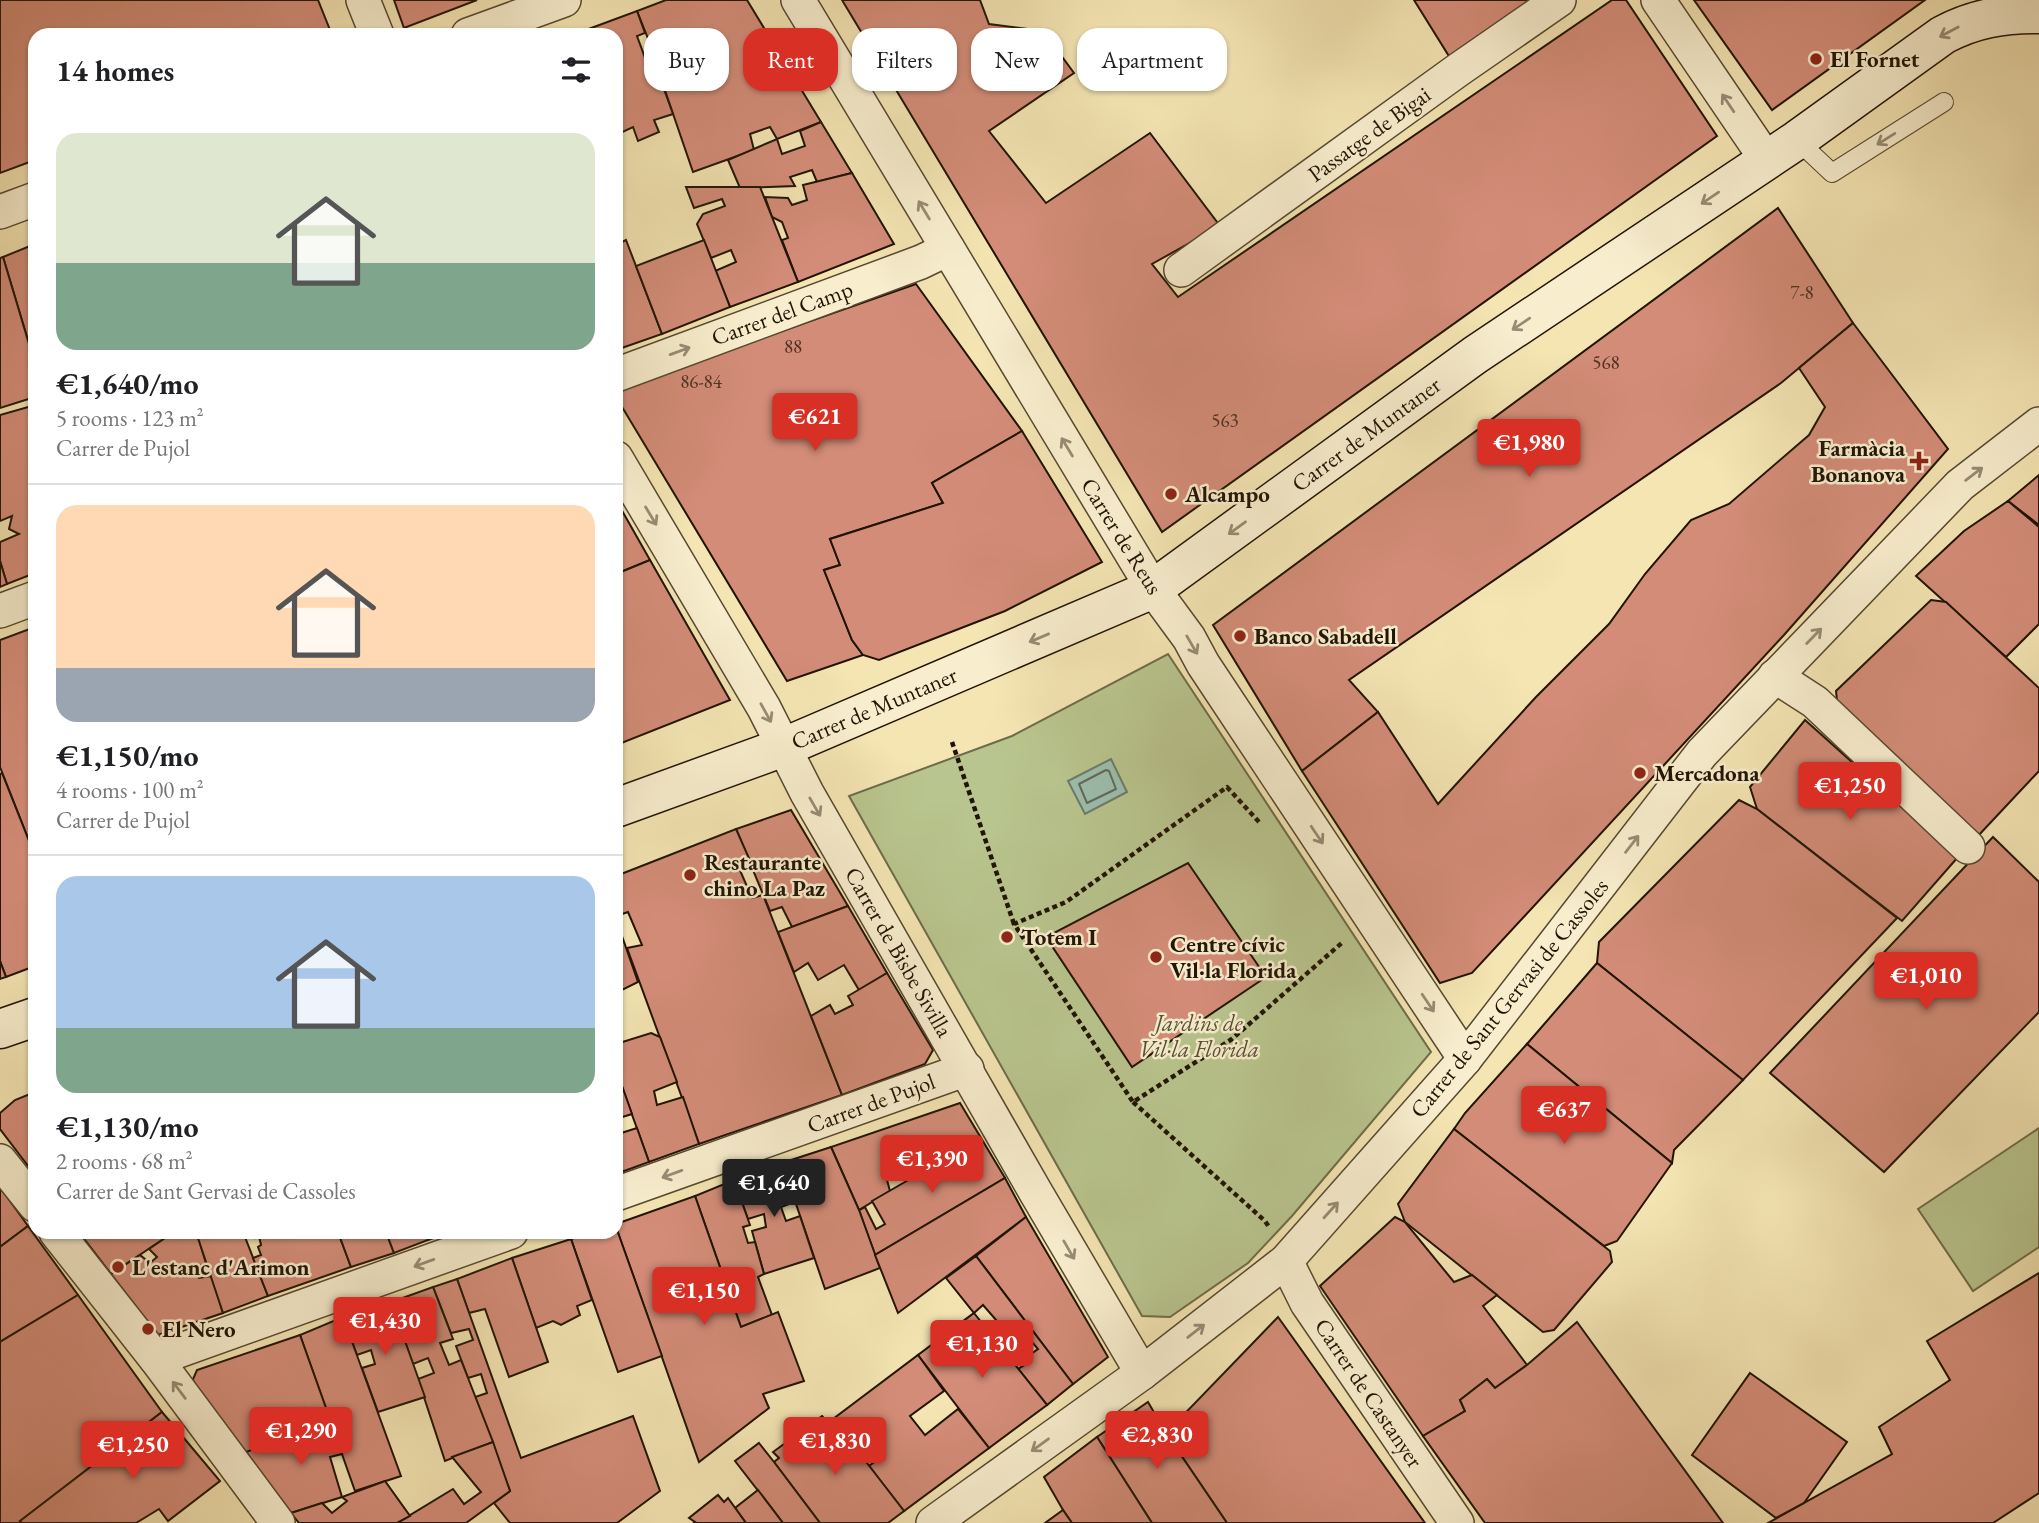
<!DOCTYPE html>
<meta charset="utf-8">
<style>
:root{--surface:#fff;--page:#f2f2f2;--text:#202124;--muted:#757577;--line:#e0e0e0;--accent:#d93025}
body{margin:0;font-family:"EB Garamond",serif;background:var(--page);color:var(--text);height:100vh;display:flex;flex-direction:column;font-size:26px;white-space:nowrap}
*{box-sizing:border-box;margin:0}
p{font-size:23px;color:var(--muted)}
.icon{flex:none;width:38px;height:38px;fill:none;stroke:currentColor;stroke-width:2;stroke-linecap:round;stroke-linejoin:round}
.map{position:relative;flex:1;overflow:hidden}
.sheet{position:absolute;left:28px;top:28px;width:595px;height:1211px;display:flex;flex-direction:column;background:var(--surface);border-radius:21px;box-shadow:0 2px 5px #0004}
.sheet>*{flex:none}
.top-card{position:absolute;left:644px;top:28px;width:665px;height:63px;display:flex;gap:14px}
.price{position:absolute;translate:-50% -60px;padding:0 16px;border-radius:7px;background:var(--accent);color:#fff;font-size:23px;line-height:46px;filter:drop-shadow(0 2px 4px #0008)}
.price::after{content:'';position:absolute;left:50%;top:42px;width:21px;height:16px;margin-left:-10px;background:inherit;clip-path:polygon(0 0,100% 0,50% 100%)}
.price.active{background:#222;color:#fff}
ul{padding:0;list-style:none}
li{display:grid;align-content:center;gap:14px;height:371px;padding:0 28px}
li+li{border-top:2px solid var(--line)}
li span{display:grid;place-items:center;height:217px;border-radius:21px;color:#555}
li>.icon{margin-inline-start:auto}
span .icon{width:126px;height:126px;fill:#fffc;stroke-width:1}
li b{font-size:30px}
h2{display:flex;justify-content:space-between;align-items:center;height:84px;padding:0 28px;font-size:30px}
.tag{padding:0 24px;border-radius:21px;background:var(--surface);box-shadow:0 2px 5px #0004;font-size:24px;line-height:63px}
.tag.active{background:var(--accent);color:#fff}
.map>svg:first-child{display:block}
</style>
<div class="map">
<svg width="2039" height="1523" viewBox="0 0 2039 1523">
<rect width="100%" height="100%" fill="#f4e5b3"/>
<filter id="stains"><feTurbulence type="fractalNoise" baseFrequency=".00286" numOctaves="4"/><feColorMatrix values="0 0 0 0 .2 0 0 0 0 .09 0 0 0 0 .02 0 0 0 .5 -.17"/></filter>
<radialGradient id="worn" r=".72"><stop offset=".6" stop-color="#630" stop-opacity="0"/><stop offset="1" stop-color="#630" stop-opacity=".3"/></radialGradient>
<g fill="#b9c58e" stroke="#6d6c4a" stroke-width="2">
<path d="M1168 654 1431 1052 1292 1216 1248 1263 1170 1317 1142 1316 849 796 1012 736Z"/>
<path d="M2039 1128V1247L1973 1291 1918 1209Z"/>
</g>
<path fill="#9cbfae" stroke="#6b7b6a" stroke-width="2" d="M1111 759 1127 792 1085 814 1068 781Z"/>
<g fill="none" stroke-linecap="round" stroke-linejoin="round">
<path stroke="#5e6a5a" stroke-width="2" d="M1106 770 1109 771 1116 789 1087 803 1079 784Z"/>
</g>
<g fill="#d38c78" stroke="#211405" stroke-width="2">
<path d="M0 0H318L332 35H35V160L0 173Z"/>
<path d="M394 0H477L404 28Z"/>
<path d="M666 0H747L821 122 777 139 770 127 750 134 754 150 693 172 658 70 670 67 661 43 651 46 637 11Z"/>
<path d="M842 0H980L989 24 1043 31 1074 73 989 131 1046 203 1150 133 1220 226 1152 264 1178 297 1612 0H1626L1717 136 1162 532Z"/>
<path d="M1414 0H1543L1452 61Z"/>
<path d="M1694 0H1925L1772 110Z"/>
<path d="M637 11 645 33 637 36 654 82 661 81 673 114 654 120 659 132 638 141 633 127 616 135V35L575 34Z"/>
<path d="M821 122 852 173 817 182 812 170 790 177 795 186 740 188 728 160 777 139 782 154 805 146 800 131Z"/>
<path d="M852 173 894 244 798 282 782 240 788 238 782 222 772 217 765 197 788 198 792 205 807 200 803 185Z"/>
<path d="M686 187H760L798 282 730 307 715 271 736 262 731 250 711 258 697 224 703 214 725 206 722 199 694 208Z"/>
<path d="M1778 208 1853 323 1781 383 1349 680 1378 712 1302 771 1213 625Z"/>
<path d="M626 240 662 334 616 350V245Z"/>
<path d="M704 240 730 307 662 334 636 266Z"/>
<path d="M35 244V364L3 257Z"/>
<path d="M3 257 35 364V397L0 408V258Z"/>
<path d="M916 284 1022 431 932 483 943 503 830 539 840 565 824 570 852 640 863 655 787 681 616 397V389Z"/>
<path d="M1853 323 1948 449 1784 635 1472 973 1440 983 1302 771 1378 712 1438 804 1536 697 1609 624 1645 574 1691 520 1729 504 1809 435 1825 407 1799 368Z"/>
<path d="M35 405V573L7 584 0 561V542L19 534 9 529 12 516 0 521V415Z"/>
<path d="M1022 431 1102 562 1005 611 879 660 863 655 852 640 824 570 840 565 830 539 943 503 932 483Z"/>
<path d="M2039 475V525L2008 501Z"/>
<path d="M616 500 650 560 616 574Z"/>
<path d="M2008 501 2039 527V624L2006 657 1916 576 1964 531Z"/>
<path d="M650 560 730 700 619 744 616 737V574Z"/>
<path d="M0 561 7 584 0 587Z"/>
<path d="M1931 600 1946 602 2039 688V771L1977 837 1838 710 1836 691Z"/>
<path d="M35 627V856L0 767V640Z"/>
<path d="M1805 720 1958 857 1902 921 1757 809 1750 787Z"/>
<path d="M2 773 35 856V966L6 977 0 961V774Z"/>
<path d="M1739 800 1757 809 1897 918 1743 1080 1597 963 1599 942Z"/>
<path d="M791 810 848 906 792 927 782 907 770 911 736 829Z"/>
<path d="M736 829 752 865 739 868 752 898 763 895 842 1095 699 1144 627 948 642 945 628 912 616 916V876Z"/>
<path d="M1993 837 2039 882V1012L1884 1172 1770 1073Z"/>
<path d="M1188 863 1266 977 1132 1067 1046 937Z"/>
<path d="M848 906 887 973 859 990 844 965 818 980 808 963 794 972 778 932Z"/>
<path d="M616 919 638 982 622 990 616 977Z"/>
<path d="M0 961 6 977 0 979Z"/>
<path d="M1597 963 1743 1080 1674 1150 1672 1163 1527 1044Z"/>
<path d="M887 973 933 1050 925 1064 842 1095 811 1016 830 1005 835 1014 853 1005 848 996Z"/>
<path d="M651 1033 660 1037 677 1082 654 1091 657 1105 683 1097 699 1144 649 1162 616 1070V1044Z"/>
<path d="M1527 1044 1672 1163 1617 1241 1604 1246 1454 1129 1465 1113Z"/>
<path d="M621 1083 632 1114 616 1119V1084Z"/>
<path d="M35 1092V1175L0 1129V1113L15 1100Z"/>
<path d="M960 1103 981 1138 933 1165 928 1156 923 1159 918 1169 906 1172 899 1167 891 1171 887 1180 890 1191 859 1210 831 1147Z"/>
<path d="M637 1128 649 1162 616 1174V1129L618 1134Z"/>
<path d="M1454 1129 1610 1251 1612 1262 1554 1330 1543 1332 1405 1222 1398 1204Z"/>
<path d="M981 1138 1005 1178 875 1255 859 1210 865 1207 876 1229 885 1224 872 1201Z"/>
<path d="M831 1147 859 1210 880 1268 825 1289 782 1163Z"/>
<path d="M782 1163 795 1202 781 1207 786 1221 800 1216 814 1258 764 1274 752 1231 766 1227 764 1214 748 1219 734 1180Z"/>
<path d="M1005 1178 1026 1217 898 1313 875 1255Z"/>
<path d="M734 1180 750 1225 743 1227 748 1243 755 1242 764 1274 758 1277 772 1315 741 1327 695 1196Z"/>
<path d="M0 1187 28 1226 0 1247Z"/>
<path d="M695 1196 741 1327 778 1312 804 1381 763 1394 769 1408 699 1462 616 1227V1224Z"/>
<path d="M1026 1217 1108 1357 1073 1384 976 1256Z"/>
<path d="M1395 1217 1405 1222 1454 1282 1472 1275 1497 1295 1483 1306 1527 1365 1495 1388 1487 1379 1460 1400 1465 1411 1423 1436 1320 1286Z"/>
<path d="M28 1226 78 1295 0 1342V1247Z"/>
<path d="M616 1227 662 1356 618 1372 571 1239 592 1232H616Z"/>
<path d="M79 1232H174L111 1274Z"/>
<path d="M174 1232 198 1237 206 1263 194 1269 199 1278 212 1276 223 1313 158 1335 111 1274 140 1255 150 1263 157 1257 149 1249Z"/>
<path d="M196 1232H243L268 1296 223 1313Z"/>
<path d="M253 1232H338L351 1267 268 1296 253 1258 261 1255 258 1247 261 1245 259 1236 255 1238Z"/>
<path d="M338 1232H386L394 1253 351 1267Z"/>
<path d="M386 1232H425L428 1240 394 1253Z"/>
<path d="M425 1232H451L428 1240Z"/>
<path d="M571 1239 592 1300 577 1306 580 1315 561 1325 553 1321 536 1328 512 1258Z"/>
<path d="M976 1256 1073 1384 1047 1405 1018 1369 1026 1364 1028 1356 1038 1349 1032 1342 1010 1358 986 1329 997 1321 983 1305 974 1313 946 1278Z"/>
<path d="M512 1258 548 1362 509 1377 485 1309 469 1313 457 1279Z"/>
<path d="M2039 1273V1493L1993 1523H1768L1892 1454 1879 1427 1950 1380 1927 1341Z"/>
<path d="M457 1279 521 1458 633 1416 660 1491 617 1523H510L494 1503 510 1491 475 1397 487 1393 481 1374 468 1378 456 1346 473 1340 469 1329 451 1333 433 1287Z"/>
<path d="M433 1287 453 1339 440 1343 449 1365 461 1360 493 1442 445 1461 418 1379 434 1373 428 1358 413 1364 391 1302Z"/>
<path d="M78 1295 162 1412 20 1521 22 1523H0V1342Z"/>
<path d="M391 1302 425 1397 378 1412 362 1368 375 1364 371 1350 357 1355 343 1317Z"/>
<path d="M974 1313 1047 1405 989 1448 918 1355Z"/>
<path d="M343 1317 401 1476 355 1491 300 1335Z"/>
<path d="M1278 1317 1425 1523H1227L1166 1433Z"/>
<path d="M1577 1322 1723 1523H1485L1423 1436 1465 1411 1460 1400 1487 1379 1495 1388 1527 1365Z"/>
<path d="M300 1335 326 1408 306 1415 304 1408 287 1414 295 1434 244 1453 195 1388 193 1379 197 1370Z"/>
<path d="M918 1355 944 1391 910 1416 925 1435 958 1409 989 1448 904 1511 869 1466 885 1454 870 1435 854 1447 833 1419Z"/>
<path d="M1750 1373 1847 1442 1804 1503 1776 1518 1692 1455Z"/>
<path d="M1148 1402 1166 1433 1227 1523H1152L1097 1437Z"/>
<path d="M162 1412 220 1481 168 1521 159 1509 136 1523H22L20 1521Z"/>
<path d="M822 1416 828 1423 833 1419 904 1511 888 1523H820L774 1462 779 1458 773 1452Z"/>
<path d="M329 1419 342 1454 330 1457 342 1497 291 1513 244 1453Z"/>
<path d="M1097 1437 1152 1523H1072L1063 1510 1044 1477Z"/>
<path d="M493 1442 510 1491 466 1523H397L453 1489 464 1504 481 1492 452 1457Z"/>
<path d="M759 1443 774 1462 820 1523H783L735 1461Z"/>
<path d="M385 1481 410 1516 397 1523H299L291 1513 322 1503 332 1513 347 1501 342 1497Z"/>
<path d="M758 1490 783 1523H746L735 1508Z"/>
<path d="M718 1495 724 1502 728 1498 746 1523H693L695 1522 689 1518Z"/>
<path d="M1063 1510 1072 1523H1045Z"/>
</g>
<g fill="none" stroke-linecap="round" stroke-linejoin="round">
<defs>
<path id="lane" d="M1797 140 1832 173 1944 102"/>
<g id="street">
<path d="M363 0 377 35"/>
<path d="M798 0 1153 589 1189 638 1203 664 1465 1059"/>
<path d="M1658 0 1766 159"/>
<path d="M468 35 564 0"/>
<path d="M0 212 35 199"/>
<path d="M1181 270 1458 70 1559 0"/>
<path d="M616 375 921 262 948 249"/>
<path d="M616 458 764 708 807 793 1035 1191 1142 1373"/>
<path d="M0 611 35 598"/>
<path d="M1775 676 1815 702 1968 847"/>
<path d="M0 1161 35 1205"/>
<path d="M616 1194 967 1069"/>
<path d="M56 1232 156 1359 278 1523"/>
<path d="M1286 1261 1307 1303 1457 1523"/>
<path d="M156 1359 511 1232"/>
<path d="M933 1523 1142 1373 1286 1261 1465 1059 1702 753 1960 485 2039 424"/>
</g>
<g id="secondary">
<path d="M616 808 784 747 1153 589 1475 355 1797 140 1943 35C1975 18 2003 14 2039 14"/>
<path d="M0 1029 35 1017"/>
</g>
</defs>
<use href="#lane" stroke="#564830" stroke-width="20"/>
<use href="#street" stroke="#564830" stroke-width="36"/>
<use href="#secondary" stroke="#211405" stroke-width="41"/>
<g stroke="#211405" stroke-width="4.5" stroke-dasharray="5 3.5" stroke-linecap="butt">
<path d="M952 742 1014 924"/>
<path d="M1259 822 1227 787 1066 902 1014 924 1133 1102 1232 1039 1344 941"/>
<path d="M1133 1102 1265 1221 1269 1227"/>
</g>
<use href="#lane" stroke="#f8eece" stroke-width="18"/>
<use href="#street" stroke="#f8eece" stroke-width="33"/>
<use href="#secondary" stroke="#f8eece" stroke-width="38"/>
</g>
<defs><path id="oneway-shaft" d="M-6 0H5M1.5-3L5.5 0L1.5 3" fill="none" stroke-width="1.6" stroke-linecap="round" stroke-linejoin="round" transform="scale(1.75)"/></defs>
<g stroke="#978c74">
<use href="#oneway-shaft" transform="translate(1949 32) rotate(152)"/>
<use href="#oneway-shaft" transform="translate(1728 103) rotate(-124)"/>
<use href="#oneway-shaft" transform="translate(1886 139) rotate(148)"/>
<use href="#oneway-shaft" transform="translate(1710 198) rotate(146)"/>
<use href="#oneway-shaft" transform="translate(924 210) rotate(-121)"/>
<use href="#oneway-shaft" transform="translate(1521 324) rotate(146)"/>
<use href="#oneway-shaft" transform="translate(680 351) rotate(-20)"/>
<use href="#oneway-shaft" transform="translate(1067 447) rotate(-121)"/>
<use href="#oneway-shaft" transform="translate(1974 474) rotate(-37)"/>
<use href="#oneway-shaft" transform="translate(651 516) rotate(59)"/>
<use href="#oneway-shaft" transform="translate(1237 528) rotate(144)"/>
<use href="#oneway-shaft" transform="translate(1814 636) rotate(-46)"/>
<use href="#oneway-shaft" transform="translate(1039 638) rotate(157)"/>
<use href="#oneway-shaft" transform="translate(1192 645) rotate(60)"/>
<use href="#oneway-shaft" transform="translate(766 713) rotate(61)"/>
<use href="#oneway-shaft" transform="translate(815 807) rotate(60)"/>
<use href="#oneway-shaft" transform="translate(1317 835) rotate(56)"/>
<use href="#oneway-shaft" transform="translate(1632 844) rotate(-52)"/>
<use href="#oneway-shaft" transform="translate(1428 1003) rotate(56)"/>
<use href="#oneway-shaft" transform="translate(672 1174) rotate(160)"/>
<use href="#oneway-shaft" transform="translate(1331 1210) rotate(-48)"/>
<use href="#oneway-shaft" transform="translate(1069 1250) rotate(60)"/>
<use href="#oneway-shaft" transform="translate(424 1263) rotate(160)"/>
<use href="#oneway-shaft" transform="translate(1196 1331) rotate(-38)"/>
<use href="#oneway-shaft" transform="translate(179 1390) rotate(-127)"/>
<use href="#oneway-shaft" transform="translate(1040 1445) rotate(144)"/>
</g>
<g fill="#8f2418" stroke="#f8eece" stroke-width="2.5">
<circle cx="1816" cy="59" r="7"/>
<path d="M1915.5 450.5h7v7h7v7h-7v7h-7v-7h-7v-7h7z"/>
<circle cx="1171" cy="494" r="7"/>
<circle cx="1240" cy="636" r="7"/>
<circle cx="1640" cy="773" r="7"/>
<circle cx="690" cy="875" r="7"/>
<circle cx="1007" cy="937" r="7"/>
<circle cx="1156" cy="957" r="7"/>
<circle cx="118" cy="1267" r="7"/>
<circle cx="148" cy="1329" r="7"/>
</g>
<g text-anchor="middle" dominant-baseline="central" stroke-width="5" stroke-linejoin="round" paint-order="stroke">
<g font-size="19" fill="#4e3222">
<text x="1802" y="292">7-8</text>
<text x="793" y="346">88</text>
<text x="1606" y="362">568</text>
<text x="701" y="381">86-84</text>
<text x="1225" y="420">563</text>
</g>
<g font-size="23" font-weight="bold" fill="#211405" stroke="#f8eece" text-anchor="start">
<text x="1830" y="59">El Fornet</text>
<text x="1905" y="448" text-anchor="end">Farmàcia<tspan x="1905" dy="26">Bonanova</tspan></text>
<text x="1185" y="494">Alcampo</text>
<text x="1254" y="636">Banco Sabadell</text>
<text x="1654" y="773">Mercadona</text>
<text x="704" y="862">Restaurante<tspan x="704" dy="26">chino La Paz</tspan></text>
<text x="1021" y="937">Totem I</text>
<text x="1170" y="944">Centre cívic<tspan x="1170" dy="26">Vil·la Florida</tspan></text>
<text x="132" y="1267">L'estanc d'Arimon</text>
<text x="162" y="1329">El Nero</text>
</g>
<g font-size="23" fill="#211405" stroke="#f8eece">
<text transform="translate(1369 134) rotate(-36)">Passatge de Bigai</text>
<text transform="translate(782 313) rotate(-20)">Carrer del Camp</text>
<text transform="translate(1366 434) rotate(-36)">Carrer de Muntaner</text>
<text transform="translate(1122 536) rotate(58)">Carrer de Reus</text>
<text transform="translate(874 708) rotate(-23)">Carrer de Muntaner</text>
<text transform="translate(899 952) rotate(60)">Carrer de Bisbe Sivilla</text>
<text transform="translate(1509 998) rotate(-51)">Carrer de Sant Gervasi de Cassoles</text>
<text transform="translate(871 1103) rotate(-20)">Carrer de Pujol</text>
<text transform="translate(1369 1393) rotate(56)">Carrer de Castanyer</text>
</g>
<g font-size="23" font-style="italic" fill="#565235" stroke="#f8eece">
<text x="1199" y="1023">Jardins de<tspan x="1199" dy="26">Vil·la Florida</tspan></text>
</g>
</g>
<rect width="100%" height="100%" filter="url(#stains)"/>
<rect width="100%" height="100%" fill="url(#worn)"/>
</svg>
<b class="price" style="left:815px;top:453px">€621</b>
<b class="price" style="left:1529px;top:479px">€1,980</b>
<b class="price" style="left:1850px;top:822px">€1,250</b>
<b class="price" style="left:1926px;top:1012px">€1,010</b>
<b class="price" style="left:1564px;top:1146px">€637</b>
<b class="price" style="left:932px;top:1195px">€1,390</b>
<b class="price active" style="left:774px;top:1219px">€1,640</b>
<b class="price" style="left:704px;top:1327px">€1,150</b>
<b class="price" style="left:385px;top:1357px">€1,430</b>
<b class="price" style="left:982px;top:1380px">€1,130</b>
<b class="price" style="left:301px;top:1467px">€1,290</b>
<b class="price" style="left:1157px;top:1471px">€2,830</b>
<b class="price" style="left:835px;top:1477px">€1,830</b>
<b class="price" style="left:133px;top:1481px">€1,250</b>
<div class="top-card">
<a class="tag">Buy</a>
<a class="tag active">Rent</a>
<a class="tag">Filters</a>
<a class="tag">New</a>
<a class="tag">Apartment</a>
</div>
<section class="sheet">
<h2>14 homes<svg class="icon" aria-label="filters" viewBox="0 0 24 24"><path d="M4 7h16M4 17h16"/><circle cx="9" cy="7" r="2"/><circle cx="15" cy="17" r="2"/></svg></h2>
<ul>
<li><span style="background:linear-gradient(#dfe7d0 60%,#7fa58c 0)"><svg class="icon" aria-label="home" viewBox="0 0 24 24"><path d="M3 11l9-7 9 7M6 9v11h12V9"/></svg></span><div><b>€1,640/mo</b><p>5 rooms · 123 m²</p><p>Carrer de Pujol</p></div></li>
<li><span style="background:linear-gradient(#ffd9b3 75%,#9aa5b1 0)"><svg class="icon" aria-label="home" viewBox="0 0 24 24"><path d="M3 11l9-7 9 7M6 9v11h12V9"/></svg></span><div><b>€1,150/mo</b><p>4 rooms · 100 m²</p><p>Carrer de Pujol</p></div></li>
<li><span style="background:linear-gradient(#a9c7e8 70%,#7fa58c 0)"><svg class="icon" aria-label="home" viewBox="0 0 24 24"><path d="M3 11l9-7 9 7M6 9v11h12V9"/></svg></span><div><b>€1,130/mo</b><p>2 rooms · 68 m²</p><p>Carrer de Sant Gervasi de Cassoles</p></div></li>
</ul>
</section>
</div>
